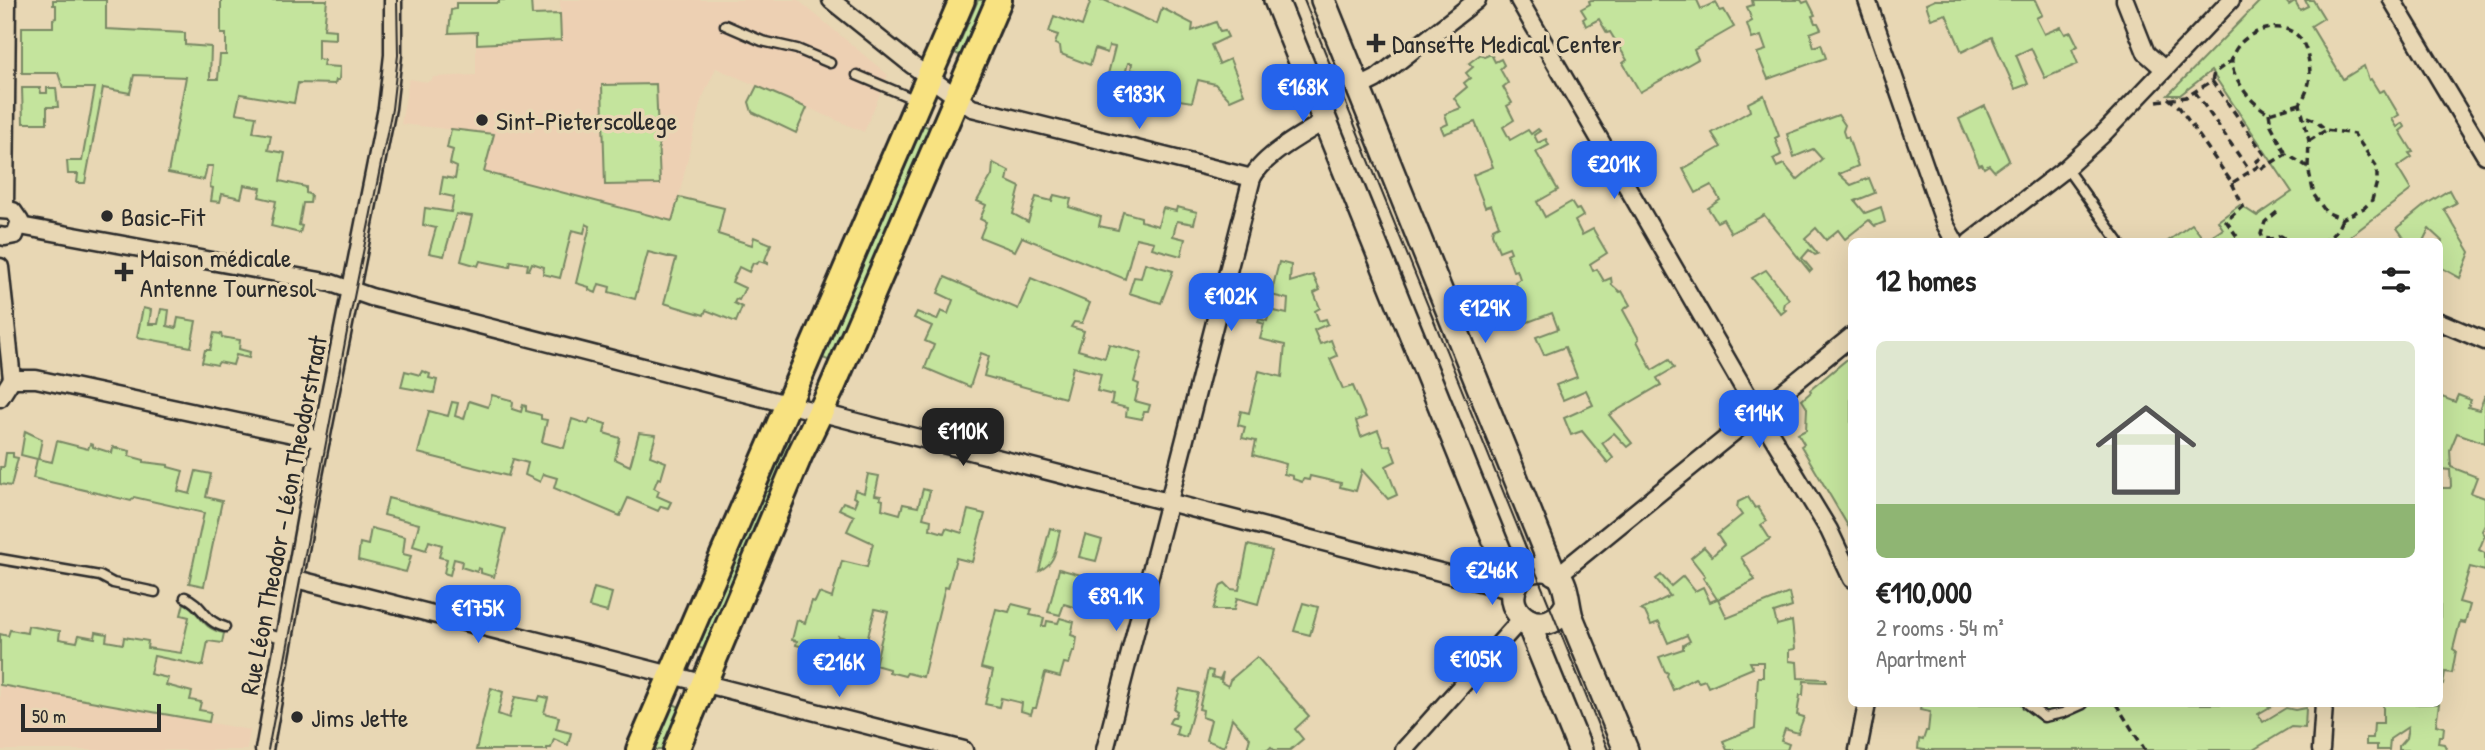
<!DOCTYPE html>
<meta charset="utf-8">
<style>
:root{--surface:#fff;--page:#f6f6f6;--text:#222;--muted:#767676;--accent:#2563eb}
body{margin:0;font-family:"Patrick Hand",sans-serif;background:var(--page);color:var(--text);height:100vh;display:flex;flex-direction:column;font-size:26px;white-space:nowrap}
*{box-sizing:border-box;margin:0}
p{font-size:23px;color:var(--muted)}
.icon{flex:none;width:38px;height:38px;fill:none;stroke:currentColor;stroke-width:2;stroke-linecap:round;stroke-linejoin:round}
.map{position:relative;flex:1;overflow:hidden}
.drawer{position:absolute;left:1848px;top:238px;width:595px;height:469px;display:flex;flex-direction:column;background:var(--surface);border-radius:10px;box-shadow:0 7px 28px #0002}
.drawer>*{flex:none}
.scale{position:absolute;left:21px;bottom:18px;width:140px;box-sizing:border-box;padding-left:7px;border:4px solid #2b2b2b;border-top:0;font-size:19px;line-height:24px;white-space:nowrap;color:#2b2b2b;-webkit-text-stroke:5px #e8d7b4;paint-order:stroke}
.price{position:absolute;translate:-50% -60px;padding:0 16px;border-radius:14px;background:var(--accent);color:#fff;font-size:23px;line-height:46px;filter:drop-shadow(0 2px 4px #0008)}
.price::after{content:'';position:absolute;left:50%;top:42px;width:21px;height:16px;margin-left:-10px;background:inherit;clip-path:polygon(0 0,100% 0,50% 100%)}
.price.selected{background:#222;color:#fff}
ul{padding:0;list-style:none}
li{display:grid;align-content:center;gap:14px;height:371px;padding:0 28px}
li span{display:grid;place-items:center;height:217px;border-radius:10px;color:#555}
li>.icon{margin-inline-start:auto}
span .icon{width:126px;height:126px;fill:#fffc;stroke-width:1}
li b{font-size:30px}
h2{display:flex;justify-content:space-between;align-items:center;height:84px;padding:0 28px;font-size:30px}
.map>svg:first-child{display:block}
</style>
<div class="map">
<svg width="2485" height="750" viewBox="0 0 2485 750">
<rect width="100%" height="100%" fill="#e8d7b4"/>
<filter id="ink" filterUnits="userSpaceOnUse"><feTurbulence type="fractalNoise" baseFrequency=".0143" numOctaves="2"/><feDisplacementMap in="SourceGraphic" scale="14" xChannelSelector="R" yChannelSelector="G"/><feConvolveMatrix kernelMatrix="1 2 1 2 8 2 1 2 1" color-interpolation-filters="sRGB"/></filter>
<g filter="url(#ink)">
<g fill="#edd0b3">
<path d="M560 0H798L888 75 864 132 716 68 701 101 673 222 483 172 493 134 401 124 409 79 427 82 432 80 433 77 476 75V44L561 40Z"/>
<path d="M0 685 250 730 247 750H0Z"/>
</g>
<g fill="#c4e49d" stroke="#788864" stroke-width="2">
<path d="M53 0H106V29L185 33V45L211 47 210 79H218L220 55H226V34H221V0H327L324 29 336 30V39L318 38V59L324 60 323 66 340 67 339 80H336L335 84 298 83 294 103 240 94 236 113 256 116 253 132 271 135 268 150 285 153 280 181 306 187V193L311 195 310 203H303L299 225 302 226 300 233 271 226 276 201 259 197 261 188 244 185 241 198 222 194 220 202 211 201 213 188 210 187 213 166H207L204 180 168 173 186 77 134 75 130 93 103 88 85 183H77L78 174H68L67 161H82L95 88H63L58 73H22V27H53V19L56 18V5H53Z"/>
<path d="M499 0H531L532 15 560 14 561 40 477 44V32L449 33 451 10 456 9V3H499Z"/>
<path d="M978 0H985L961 56 955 53Z"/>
<path d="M1091 0H1104L1157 24 1162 8 1193 24 1192 31 1216 22 1220 32 1225 31 1228 37 1211 45 1219 64 1230 59 1244 94 1230 100 1215 84 1198 80 1192 102 1172 99 1175 88 1159 84 1160 79 1144 75 1145 72 1131 70 1132 63H1128L1123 82 1107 78 1115 47 1109 46 1107 53 1095 49 1090 65 1061 54 1060 46 1055 44 1058 35 1049 32 1054 16 1082 26Z"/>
<path d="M1591 0H1697L1701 9 1716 2 1720 11 1724 10 1734 27 1694 50 1698 59 1640 92 1623 63 1627 60 1610 32 1607 33 1599 19 1586 26 1583 19 1586 17 1581 9 1590 4 1589 1Z"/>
<path d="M1752 0H1801L1803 3 1808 1 1815 15 1812 16 1815 23H1818L1821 29 1810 33 1814 47 1821 44 1826 58 1768 79 1757 53 1766 50 1761 36 1752 39 1747 24 1752 21 1747 7 1753 5Z"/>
<path d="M1935 0H2035L2042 15 2036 18 2044 34 2061 27 2065 34 2071 32 2078 46 2072 49 2078 64 2045 78 2031 48 2016 55 2028 84 2015 89 1992 37 1962 52 1946 14 1931 19 1926 4Z"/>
<path d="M2261 0H2285L2289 5 2295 1 2300 10 2308 6 2305 0H2313L2324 18 2311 26 2343 79 2364 66 2369 80 2371 79 2379 92 2384 90 2399 115 2392 119 2397 127 2403 123 2405 127 2400 131 2413 152 2409 153 2412 157 2397 167 2411 190 2344 241H2168L2192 224 2205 241 2223 229 2218 221 2240 205 2257 216 2292 192 2211 71 2180 95H2168Z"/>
<path d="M1481 54 1484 57 1491 54 1495 62 1501 59 1504 65 1500 69 1508 83 1503 87 1512 103 1507 106 1514 120 1503 127 1510 140 1528 130 1531 134 1538 129 1540 131 1534 135 1538 143 1546 139 1549 145 1536 152 1558 190 1537 202 1545 217 1571 202 1576 210 1579 209 1583 216 1575 221 1582 235 1593 229 1607 253 1590 264 1593 271 1597 269 1604 281 1611 278 1612 285 1620 292 1622 291 1630 305 1623 310 1639 339 1637 341 1652 370 1669 360 1674 368 1657 378 1661 385 1659 386 1609 415 1632 443 1627 447 1614 433 1602 443 1613 458 1608 463 1582 431 1571 435 1564 418 1593 405 1586 390 1563 400 1556 385 1577 377 1565 347 1544 355 1536 337 1558 329 1552 313 1520 325 1514 309 1521 306 1515 289 1517 288 1515 282 1520 279 1517 270 1513 271 1507 254 1511 252 1509 247 1499 251 1492 234 1493 228 1499 225 1491 205 1485 207 1473 175 1493 167 1475 122 1444 134 1441 127 1448 124 1445 114 1461 108 1454 98 1467 87 1464 83 1470 78 1466 73 1473 67 1469 63Z"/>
<path d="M656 84 660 184 605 185 602 85Z"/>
<path d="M757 86 807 108 796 133 752 112 749 102Z"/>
<path d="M22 88H40L41 93H47V88H56L58 107H47V123H23Z"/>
<path d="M1764 95 1779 136 1775 138 1781 155 1773 159 1777 167 1784 164 1797 180 1822 159 1813 149 1794 157 1787 134 1838 115 1845 125 1843 131 1845 137H1848L1858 166 1839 174 1851 185 1869 178 1875 193 1855 201 1865 213 1881 207 1885 222 1875 226 1869 220 1845 239 1838 230 1826 240 1816 228 1805 238 1818 254 1815 255 1809 250 1802 258 1812 270 1810 272 1764 215 1731 233 1723 219 1717 222 1708 208 1720 200 1711 185 1696 193 1683 169 1721 147 1712 133 1750 111 1748 103Z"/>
<path d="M1985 106 2009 160 1994 171 1989 165 1984 168 1982 164 1979 165 1959 119Z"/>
<path d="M923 125 930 128 830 361 823 358Z"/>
<path d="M451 129 494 134 484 172 672 221 679 197 724 208 718 234 752 245 754 237 771 244 765 260 768 262V264L759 261 757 264 753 263 749 272 739 267 732 282 745 288 739 300 736 299 734 303 742 307 736 322 706 310 704 315 664 303 676 259 648 252 635 299 609 292 610 287 599 284 596 293 589 290V287L576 283 590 226 586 224 584 233 572 230 560 278 543 274 544 267 532 263 529 270H527L528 264 511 261 510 267 480 261 478 266 461 261 472 216 456 214 444 256 429 253 436 228 423 225 425 208 451 212 454 197 440 194 443 177 455 179 457 167 450 164 453 150 447 148Z"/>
<path d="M993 163 1009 171 1007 181 1020 187 1013 214 1028 222 1036 197 1052 201 1054 195 1071 199 1069 207 1101 217 1099 226 1118 230 1123 212 1141 217V221L1158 226 1163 208 1176 211 1177 207 1197 212 1194 224 1177 221 1173 236 1185 239 1181 256 1152 248 1154 242 1136 238 1125 279 1022 237 1015 251 980 237 986 222 980 219 986 205 977 201 992 175Z"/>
<path d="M2449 190 2456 203 2444 209 2470 252 2460 278 2440 267V247L2442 241 2429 229 2423 241 2407 242 2397 228 2425 205Z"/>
<path d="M1279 262 1291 265 1290 282 1313 275 1320 290 1314 293 1320 308 1315 311 1319 321 1326 319 1328 324 1314 330 1320 344 1331 340 1337 356 1330 359 1343 389 1353 386 1366 417 1356 421 1361 437 1378 430 1384 446 1390 445 1396 461 1386 466 1397 495 1388 499 1362 470 1356 491 1340 487 1341 483 1310 476 1309 480 1303 479 1302 482 1293 479V476L1284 474 1286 464 1253 455 1256 441 1242 438 1245 427 1238 425 1241 411 1249 413 1259 371 1282 377 1285 345 1260 339 1264 324 1258 322 1259 319 1267 321 1270 310 1287 314 1288 299 1271 295Z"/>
<path d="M1145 263 1173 271 1161 303 1129 293 1134 277 1141 278Z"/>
<path d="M1766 270 1789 299 1784 303 1783 307 1786 310 1781 314 1752 278Z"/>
<path d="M945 277 1018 309 1031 278 1090 303 1082 323 1074 322 1071 327 1084 331 1078 350 1105 358 1109 344 1142 353 1134 382 1139 384 1135 401 1150 405 1148 412H1144L1142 419 1126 416 1127 408 1111 404 1113 395 1097 391 1101 374 1073 367 1065 398 984 376 989 356 981 353 970 387 925 368 934 345 925 341 932 326 914 318 917 312 937 320 941 311 948 314 953 300 938 293Z"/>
<path d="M143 308 151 310 149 324H158L161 309 169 310 167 326 176 328 178 318 196 321 191 347 137 337Z"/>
<path d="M214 333 221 334 222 337 240 340 239 349 250 352 249 358 236 355 233 365 219 362 217 365 202 362 205 350H210Z"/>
<path d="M1851 356V531L1801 446 1804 444 1798 434 1806 430 1807 408 1802 400 1811 392 1810 390Z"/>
<path d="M405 371 420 375 422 371 430 374 429 378 437 380 434 393 401 387Z"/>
<path d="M492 395 511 400 513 403 512 409 521 412 523 405 526 406V411L541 415V419L547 420 542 442 564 448 572 419 588 424 590 419 606 424 604 433 620 438 615 459 630 466 639 433 656 435 650 456 666 462 661 479 658 478 654 488 659 491 657 496 671 502 668 508 661 506 658 511 628 498 620 516 554 488 557 478 543 474 540 482 525 475 528 463 513 459 508 476 418 453 429 411 448 416 452 402 458 403 455 416 464 419 469 401 488 407Z"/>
<path d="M2458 395 2471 400 2468 407 2479 410 2485 395V443L2457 433 2450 450 2451 467 2477 477 2471 493 2485 498V525L2482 531 2485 535 2479 550 2485 553V571L2470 567 2459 602 2470 605 2465 623 2460 622 2453 649 2456 651 2452 673 2445 672 2443 685 2440 686V488H2450L2451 486 2450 470 2440 469V403L2442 397 2455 402Z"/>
<path d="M25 431 42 439 38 459 52 462 57 441 88 449 90 444 93 445V447L112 453 113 447 130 451 129 456 144 460V462L168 465V467L183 471 178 491 190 494 196 471 211 474 206 497 222 501 204 586 189 583 204 513 134 497 131 501 33 478 37 459 21 455Z"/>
<path d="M788 439 795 442 705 650 698 647Z"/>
<path d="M6 453H13V457L18 458 11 486 0 484V467H4Z"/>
<path d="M868 474 879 476 875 495 881 496 880 499 883 500 882 509 900 514 903 504 918 507 923 489 930 491 923 518 931 520 930 529 944 533 946 528 962 533 968 510 985 514 972 562 956 558 948 588 945 587 923 677 907 673 905 676 889 672V669L875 665 888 612 875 609 866 644 838 636 836 643 822 640 819 651 796 645 797 641 792 640 797 620 805 623 812 601 815 602 819 593 832 598 842 561 867 567 873 543 847 531 854 516 839 509 843 502 854 506 857 499 853 497 855 490 864 493Z"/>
<path d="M1748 497 1755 508 1758 507 1767 521 1761 525 1770 539 1741 557 1755 580 1718 599 1727 618 1789 593 1792 607 1774 613 1777 625 1792 621 1795 649 1789 650V661L1797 662 1798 678 1826 679V682L1804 681 1803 695H1800L1797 715 1804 717 1798 733 1785 729 1781 741 1789 744 1787 750H1727L1723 741 1755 728 1758 677H1763V662H1750L1753 668 1708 687 1705 680 1699 682 1695 678 1673 690 1667 676 1668 673 1665 671 1659 657 1683 649V645L1690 641 1687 635 1668 643 1659 622 1651 625 1645 612 1641 610 1670 596 1656 579 1661 575 1671 586 1683 576 1695 591 1703 587 1710 602 1717 599 1703 578 1705 576 1691 558 1704 547 1712 556 1724 545 1717 535 1742 515 1737 508 1738 502Z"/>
<path d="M388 498 506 529 494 577 481 573V569L478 568 477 572 461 567 462 561 454 559 450 575 444 573 447 559 439 557 442 545 429 541 426 550 413 546 419 524 384 515Z"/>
<path d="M371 528 405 537 403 554 411 556 406 572 358 560 360 543 368 545Z"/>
<path d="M1050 528 1060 531C1055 547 1058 562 1039 571Z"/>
<path d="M1085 535 1102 540 1096 561 1079 557Z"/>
<path d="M1248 545 1272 551 1258 604 1237 598 1234 610H1213L1221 585 1225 583 1231 589 1239 590Z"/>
<path d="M1059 569 1092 578 1088 593 1081 592 1077 608 1064 604 1060 615 1048 612Z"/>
<path d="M594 588 612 593 607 612 589 607Z"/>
<path d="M184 603C201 611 199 628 224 633L222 643 208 641 203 666 154 656 150 674 168 678 166 685 192 692 190 700 201 702 199 710 211 712 209 722 0 685V634L8 636 10 630 27 633 28 626 60 631 59 639 77 642 79 635 95 638 96 632 107 634 106 641 123 644 124 637 148 641 147 648 181 653 189 617 181 615Z"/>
<path d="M1303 603 1318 607 1310 635 1294 631Z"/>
<path d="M1012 604 1032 609 1030 615 1044 618 1042 626H1046L1047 621 1058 623 1060 618 1074 622 1071 635 1077 637 1075 651H1073L1069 664 1064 663 1060 677 1045 673 1036 708H1033L1031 714 1021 711 1022 703 1001 698 999 707 985 704 993 671 981 668 996 609 1009 612Z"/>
<path d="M1257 657 1309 716 1295 729 1303 739 1290 750H1274L1271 747 1268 750 1247 749 1250 738 1232 718 1224 747 1206 740 1211 720 1202 717 1203 710 1199 709 1208 670 1213 671 1212 677 1220 679 1223 672 1221 682 1228 686 1230 680Z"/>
<path d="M491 688 503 692 498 714 509 718 515 697 538 701 540 696 548 698 544 713 559 717 556 729 571 733 568 745 554 739 551 748H547V750H476Z"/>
<path d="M1180 689 1198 693 1186 737 1176 734 1178 726 1169 723 1172 717H1175L1177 711 1174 709Z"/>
<path d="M673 704 680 707 662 750H653Z"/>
<path d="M1921 704H2275L2258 714 2263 722 2286 708 2295 710 2306 708 2305 728 2291 727 2253 750H1924L1918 749 1919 739 1923 740 1926 731H1928L1930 712 1920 710Z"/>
<path d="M2383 704H2439L2436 725 2444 727 2443 736H2439L2438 743 2444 744 2447 750H2399V746L2406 738 2408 727 2390 739 2389 750H2377V745H2366V738H2373L2374 723H2383Z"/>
</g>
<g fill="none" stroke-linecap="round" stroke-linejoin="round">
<defs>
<g id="lane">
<path d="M725 25 762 41 797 49 830 63"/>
<path d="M857 75 916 100"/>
<path d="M2066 168 2119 242"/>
<path d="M0 559 100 576 113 583 155 592"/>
<path d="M185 597C204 605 203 621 225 627"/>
<path d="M269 635 285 638"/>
<path d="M2027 704 2044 717 2063 713 2083 704"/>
</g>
<g id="street">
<path d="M831 0 912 65 972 108 1252 178C1263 156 1304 133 1325 121"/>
<path d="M1519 0 1758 413 1829 530 1852 579"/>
<path d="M1867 0 1945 224 1955 242"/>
<path d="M2125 0 2146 53 2164 69"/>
<path d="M2392 0 2485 155"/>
<path d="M1358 88 1376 79 1477 0"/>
<path d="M5 209 7 0"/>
<path d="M0 210 13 211 20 221 15 235 5 237 0 236"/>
<path d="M20 226 331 283 371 297 1514 591"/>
<path d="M1970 242 2066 168 2102 135 2231 0"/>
<path d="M0 267 12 379"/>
<path d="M2440 322 2485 341"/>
<path d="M12 379H36L321 440"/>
<path d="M0 398 12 379"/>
<path d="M1558 575 1852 336"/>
<path d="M296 579 964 750"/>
<path d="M264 750 309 500 387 108 393 55V0"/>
<path d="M1105 750 1252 178"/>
<path d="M1404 750 1523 617"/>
<path d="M1858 750 1867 704"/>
<path d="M2321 750 2324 704"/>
</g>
<g id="secondary">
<path d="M1276 0 1508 573 1515 585"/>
<path d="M1323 0 1554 573"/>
<path d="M1567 605C1548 643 1498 615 1517 582 1521 576 1527 571 1534 570 1569 562 1565 598 1571 617L1626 750"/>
<path d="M1527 620 1580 750"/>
</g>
<g id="primary">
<path d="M639 750 962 0"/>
<path d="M676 750 800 454 831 390 999 0"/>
</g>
</defs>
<use href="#lane" stroke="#2b2b2b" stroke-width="13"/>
<use href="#street" stroke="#2b2b2b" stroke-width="21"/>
<use href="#secondary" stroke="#2b2b2b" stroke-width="28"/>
<use href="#primary" stroke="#2b2b2b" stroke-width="30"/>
<g stroke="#2b2b2b" stroke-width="3.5" stroke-dasharray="7 5" stroke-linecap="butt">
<path d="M2212 81 2265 155 2257 161 2263 168 2286 154 2308 167"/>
<path d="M2195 92 2249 170"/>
<path d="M2168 98 2179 107 2232 183 2260 165"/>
<path d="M2157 101 2186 97 2212 81 2214 73 2232 60"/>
<path d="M2300 104 2269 113C2256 105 2248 98 2240 84 2235 76 2231 68 2232 59 2237 30 2296 9 2307 53 2312 73 2311 86 2300 104L2309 141 2308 167 2314 195 2326 212 2342 219 2364 208 2372 200 2377 182V167L2354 134 2326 130 2315 120 2304 116"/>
<path d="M2269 113 2271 125 2286 154"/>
<path d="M2309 141 2326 130"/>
<path d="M2232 183 2243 206 2226 221 2241 242"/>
<path d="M2277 212 2265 222 2261 234 2263 238 2271 239 2281 236 2291 242"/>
<path d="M2321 242C2332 238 2338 230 2342 219"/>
<path d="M2116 704 2145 750"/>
</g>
<use href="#lane" stroke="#e8d7b4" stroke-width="8"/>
<use href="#street" stroke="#e8d7b4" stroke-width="16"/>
<use href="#secondary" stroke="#e8d7b4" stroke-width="23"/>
<use href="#primary" stroke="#f8e281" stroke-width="24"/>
<g stroke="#2b2b2b" stroke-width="2">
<path d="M1304 0 1608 750"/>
<path d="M268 750 346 337 392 109 398 55 397 0"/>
</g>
</g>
</g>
<g fill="#2b2b2b" stroke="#e8d7b4" stroke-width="2.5">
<path d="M1372.5 32.5h7v7h7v7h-7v7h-7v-7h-7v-7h7z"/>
<circle cx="482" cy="120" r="7"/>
<circle cx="107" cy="216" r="7"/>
<path d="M120.5 261.5h7v7h7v7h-7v7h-7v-7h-7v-7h7z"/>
<circle cx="297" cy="717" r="7"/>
</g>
<g text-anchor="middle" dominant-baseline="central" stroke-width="7" stroke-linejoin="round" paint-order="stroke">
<g font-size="26" fill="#2b2b2b" stroke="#e8d7b4" text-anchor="start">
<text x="1392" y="43">Dansette Medical Center</text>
<text x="496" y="120">Sint-Pieterscollege</text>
<text x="121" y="216">Basic-Fit</text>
<text x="140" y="257">Maison médicale<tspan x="140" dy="30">Antenne Tournesol</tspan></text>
<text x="311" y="717">Jims Jette</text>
</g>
<g font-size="26" fill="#2b2b2b" stroke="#e8d7b4">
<text transform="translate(283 515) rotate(-79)">Rue Léon Theodor - Léon Theodorstraat</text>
</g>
</g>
</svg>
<div class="scale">50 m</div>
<b class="price" style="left:1303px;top:124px">€168K</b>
<b class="price" style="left:1139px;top:131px">€183K</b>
<b class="price" style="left:1614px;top:201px">€201K</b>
<b class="price" style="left:1231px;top:333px">€102K</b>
<b class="price" style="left:1485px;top:345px">€129K</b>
<b class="price" style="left:1759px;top:450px">€114K</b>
<b class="price selected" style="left:963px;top:468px">€110K</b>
<b class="price" style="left:1492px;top:607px">€246K</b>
<b class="price" style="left:1116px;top:633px">€89.1K</b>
<b class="price" style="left:478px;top:645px">€175K</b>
<b class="price" style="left:1476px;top:696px">€105K</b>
<b class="price" style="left:839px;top:699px">€216K</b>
<section class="drawer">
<h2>12 homes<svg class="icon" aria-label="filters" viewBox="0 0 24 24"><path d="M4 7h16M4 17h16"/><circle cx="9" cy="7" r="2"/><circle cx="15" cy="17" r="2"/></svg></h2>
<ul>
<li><span style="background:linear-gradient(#dfe7d0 75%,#8fb573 0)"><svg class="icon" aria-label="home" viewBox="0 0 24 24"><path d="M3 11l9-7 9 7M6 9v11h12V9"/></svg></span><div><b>€110,000</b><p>2 rooms · 54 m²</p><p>Apartment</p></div></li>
</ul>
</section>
</div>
